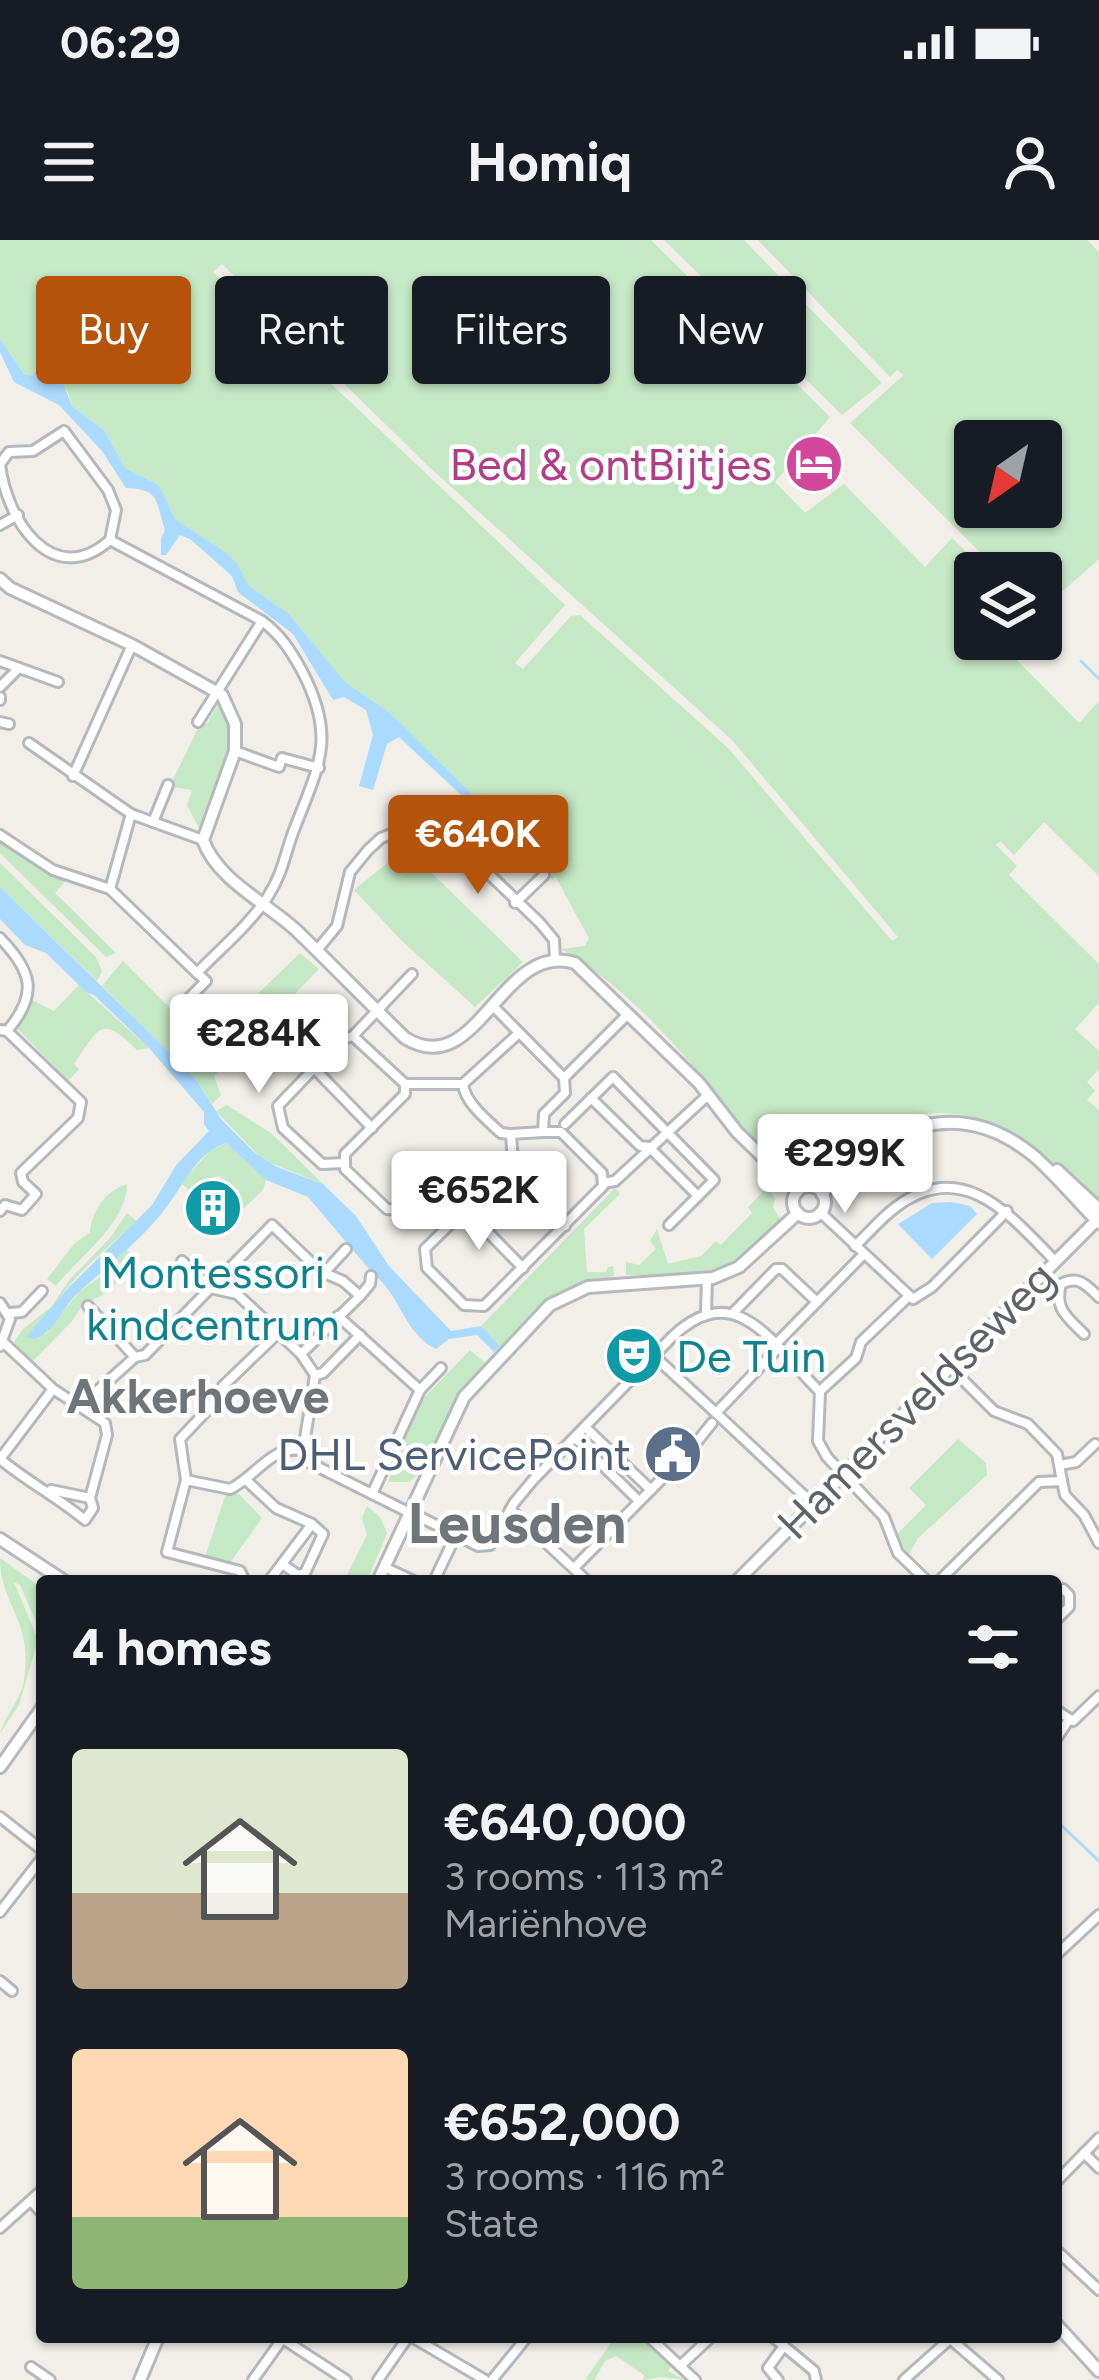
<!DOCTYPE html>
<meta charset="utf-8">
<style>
:root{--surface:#171b24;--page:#20242c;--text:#f1f3f6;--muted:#9ea1a6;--accent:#b45309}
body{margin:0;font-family:Figtree,sans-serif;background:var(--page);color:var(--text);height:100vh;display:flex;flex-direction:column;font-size:45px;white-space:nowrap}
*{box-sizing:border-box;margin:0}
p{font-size:39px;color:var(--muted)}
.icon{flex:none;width:66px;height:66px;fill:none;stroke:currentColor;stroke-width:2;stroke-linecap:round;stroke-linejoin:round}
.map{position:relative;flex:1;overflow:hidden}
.details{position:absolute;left:36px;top:1335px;width:1026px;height:768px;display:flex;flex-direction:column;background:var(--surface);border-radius:12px;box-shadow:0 3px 9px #0004}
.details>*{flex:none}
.banner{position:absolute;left:36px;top:36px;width:1029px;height:108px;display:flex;gap:24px}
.needle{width:78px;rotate:214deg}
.buttons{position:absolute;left:954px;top:180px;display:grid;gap:24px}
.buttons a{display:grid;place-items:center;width:108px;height:108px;border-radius:12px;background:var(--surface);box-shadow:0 3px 9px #0004;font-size:60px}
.price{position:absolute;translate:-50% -102px;padding:0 27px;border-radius:12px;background:#fff;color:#222;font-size:39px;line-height:78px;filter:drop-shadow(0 3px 6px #0008)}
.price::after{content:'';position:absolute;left:50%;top:72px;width:36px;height:27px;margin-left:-18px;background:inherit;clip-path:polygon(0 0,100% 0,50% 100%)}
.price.selected{background:var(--accent);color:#fff}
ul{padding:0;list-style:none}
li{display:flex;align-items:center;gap:36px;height:300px;padding:0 36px}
li span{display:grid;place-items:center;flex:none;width:336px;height:240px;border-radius:12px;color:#555}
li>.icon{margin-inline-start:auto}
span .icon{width:144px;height:144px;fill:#fffc;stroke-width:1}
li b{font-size:51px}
h2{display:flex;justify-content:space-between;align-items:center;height:144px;padding:0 36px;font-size:51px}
.pill{padding:0 42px;border-radius:12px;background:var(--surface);box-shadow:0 3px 9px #0004;font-size:42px;line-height:108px}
.pill.selected{background:var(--accent);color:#fff}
.status{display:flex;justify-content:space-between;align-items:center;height:84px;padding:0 60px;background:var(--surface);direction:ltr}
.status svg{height:33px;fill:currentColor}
header{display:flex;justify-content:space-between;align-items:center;height:156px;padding:0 36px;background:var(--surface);font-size:54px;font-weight:700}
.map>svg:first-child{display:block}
</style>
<div class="status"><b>06:29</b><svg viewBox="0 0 49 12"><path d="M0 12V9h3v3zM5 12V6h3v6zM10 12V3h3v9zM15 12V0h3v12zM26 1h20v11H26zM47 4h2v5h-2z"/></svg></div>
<header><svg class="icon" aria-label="menu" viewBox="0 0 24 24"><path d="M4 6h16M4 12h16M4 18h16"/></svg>Homiq<svg class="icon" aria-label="person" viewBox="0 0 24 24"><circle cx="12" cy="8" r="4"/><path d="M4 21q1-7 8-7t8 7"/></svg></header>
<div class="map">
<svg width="1099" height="2140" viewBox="0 0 1099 2140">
<rect width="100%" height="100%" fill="#f1efe8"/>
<g fill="#c5e8c5" fill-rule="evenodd">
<path d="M0 0H651L830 177 775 242 805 273 844 244 925 327 952 298 987 333H975V399H1004L1002 405 1079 483 1099 461V636L1044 582 1014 615 1000 601 996 605 1017 626 1009 635 1099 724V763L1075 789 1099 811V829L1087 842 1095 851 1087 860 1099 870V958L1089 956C1023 895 959 840 867 897 846 911 831 931 810 945 758 929 715 851 681 812 646 773 607 735 561 709L585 706 589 698 555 636 553 640 535 624 537 618 389 472 345 442 289 374 248 345 227 313 175 279 159 245 125 228 104 190 72 166 68 152 39 128 33 136 24 134 0 99ZM222 24 427 225 732 500 898 697 892 701 729 509 580 375 571 376 523 429 515 423 565 365 213 32Z"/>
<path d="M664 0H744L882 143 842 175Z"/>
<path d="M758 0H1087L1099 12V319L1041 370V333H1001L850 183 904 135 897 130 890 137ZM975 201H1041V267H975Z"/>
<path d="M219 463C250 496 213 554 199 588L187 565 192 550 174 547 172 542 201 482 207 484Z"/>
<path d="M0 600 67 639 55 653 116 713 106 717 0 613Z"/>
<path d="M406 608 523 722 475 767 402 701 354 650Z"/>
<path d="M0 623 96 717 102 731 97 741 0 647Z"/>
<path d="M300 713 319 729 214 836 221 855 212 864 197 841 102 746 123 721 207 805 213 806 245 773 243 768Z"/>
<path d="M79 745 149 808 137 810C101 775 100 786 74 824L79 829 68 841 16 787 30 759 54 771Z"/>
<path d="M227 865 272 894 323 944 263 920 216 871Z"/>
<path d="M226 903 266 940 263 950 242 970 239 951 219 936 201 940 189 950 181 943 209 912Z"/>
<path d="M127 944C127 983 79 1017 56 1046L47 1039 74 1004 90 992C92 971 105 951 127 944Z"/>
<path d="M615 948 620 954 584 989 587 1032H606L608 1027 613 1026 614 1036 559 1053 500 1106 481 1086Z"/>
<path d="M767 948 775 958 773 967 781 981 754 1008 721 1029 682 1037 626 1035V1022L639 1025 656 1009 650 1001 657 989 668 1024 701 1016 716 1001 721 1005 752 973 748 967Z"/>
<path d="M127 973 136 981C105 1012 50 1050 45 1095L79 1052 103 1035 126 1009 138 1021 108 1052 83 1065 72 1081 31 1123 14 1102 22 1090 51 1067 70 1039 110 998Z"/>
<path d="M470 1110 486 1124 447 1175 423 1230 409 1242H388L419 1163Z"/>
<path d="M958 1199 986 1223 987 1235 918 1298 908 1316 897 1294 926 1265 909 1248Z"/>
<path d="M226 1253 239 1254 262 1278 227 1327 204 1320Z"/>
<path d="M367 1266 380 1277 387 1293 367 1341H344L367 1295 362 1278Z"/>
<path d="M0 1318 42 1348V1395L20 1345 14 1342 38 1400 19 1465 0 1493C5 1476 21 1460 24 1440 34 1381 0 1365 0 1318Z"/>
<path d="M615 2097H641L671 2126 668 2131 685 2140 660 2137 643 2140 644 2135 616 2116 605 2121 594 2140H585Z"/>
</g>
<g fill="#aadaff">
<path d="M0 99 24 134 33 136 39 127 63 144 72 166 104 190 125 228 159 245 175 279 227 313 238 325 248 345 289 374 345 442 389 472 537 618 535 624 399 497 387 504 373 550 359 546 373 495 366 470 344 457 333 460 293 394 238 352 232 336 190 299 180 295 166 315H161V299L165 290C155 261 161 249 126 248L102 211 59 165 14 142 0 112Z"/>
<path d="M0 647 172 815 197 841 221 879 255 913 277 927 323 944 356 976 389 1026 451 1091 481 1086 500 1106 494 1112 477 1095 449 1099 436 1109C404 1094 400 1054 374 1035L308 957 266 940 226 903C196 914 186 941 168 965 144 998 109 1025 79 1052 63 1066 56 1092 34 1099L26 1097 69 1047 152 965 177 924 209 891 204 884V872L149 808 94 755 86 752 46 713 25 705 0 679Z"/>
<path d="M951 962 970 966 977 974 932 1019 898 984 932 963Z"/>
</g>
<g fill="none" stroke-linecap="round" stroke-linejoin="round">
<g stroke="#aadaff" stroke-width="3">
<path d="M1081 421 1099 439"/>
<path d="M1061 1585 1099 1621"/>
</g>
<defs>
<g id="street">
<path d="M64 191 108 250 116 270 110 300C52 351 6 279 0 224L9 212 33 211Z"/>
<path d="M0 285 18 275"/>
<path d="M0 421 58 442"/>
<path d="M0 447 19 428"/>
<path d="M0 457V460"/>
<path d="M0 482 9 484"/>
<path d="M198 482 262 381"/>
<path d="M29 503 131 574 110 649"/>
<path d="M235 511 279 527 282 518 319 528"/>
<path d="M73 536 132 405"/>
<path d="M131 574 203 600"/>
<path d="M153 582 168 545"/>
<path d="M0 595 53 630 110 649 197 733C220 709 249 685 267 658 284 631 284 616 294 590 319 525 337 498 302 431 291 411 281 395 262 381L110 300"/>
<path d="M515 663 544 635"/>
<path d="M0 698C32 731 39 754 7 791"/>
<path d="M317 710 337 686 350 632 368 610 381 598 421 582 440 587 540 683 554 700 555 719"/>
<path d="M492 765 564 838"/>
<path d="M179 768 206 741 197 733"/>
<path d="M0 790 7 791 81 862 78 878 21 933 23 942 36 954 22 970 5 965 0 971"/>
<path d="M277 790 372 888"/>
<path d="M353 796 405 844H463L519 793"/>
<path d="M405 844V854L345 914V929L387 969C410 972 421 954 436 939L523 1028"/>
<path d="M463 844C465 863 487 880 501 893L511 894"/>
<path d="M565 884 613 837 714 940 698 956 649 907 640 906 591 858"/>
<path d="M543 892H561L602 933 603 946 484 1066 464 1065 427 1028 425 1009 513 922 511 894 543 892 544 874 565 853 564 838 628 774"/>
<path d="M345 923 322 924 283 888 278 866 342 799 353 796 412 734"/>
<path d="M507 929 565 986"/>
<path d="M603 943 615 941 708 855"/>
<path d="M820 972 913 1059 932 1047 1007 971"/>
<path d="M669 985 698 956"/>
<path d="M855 1006C869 993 881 978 896 967 963 917 1010 975 1054 1020"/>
<path d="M182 1021 210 1048 237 1054 301 1114 315 1135 303 1211 306 1221 408 1272"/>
<path d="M325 1032 346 1009"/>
<path d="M360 1056 370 1044 371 1036"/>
<path d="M0 1063 10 1079 0 1106"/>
<path d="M734 1072 776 1029H782L817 1062"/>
<path d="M9 1073 22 1072 42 1051"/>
<path d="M706 1073 707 1039"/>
<path d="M338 1076 420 1150 372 1254"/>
<path d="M278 1093 223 1146 216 1161 180 1199 186 1240 230 1249C256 1237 273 1203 303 1211"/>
<path d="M1084 1094C1067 1077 1054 1069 1061 1044 1079 1035 1086 1045 1099 1057"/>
<path d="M3 1102 53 1149 105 1183 107 1195 90 1258 93 1268 85 1280C57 1257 28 1242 0 1219L53 1149"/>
<path d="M774 1106 864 1014"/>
<path d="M777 1109 716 1173 813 1264"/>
<path d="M654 1116 716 1173"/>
<path d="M135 1117 145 1115 272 985 320 1031 343 1041 360 1056 301 1114"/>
<path d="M950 1127 994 1171 1028 1184 1057 1214 1062 1241"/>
<path d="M315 1135 323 1133 360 1095"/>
<path d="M420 1150 441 1128"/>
<path d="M820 1151 856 1118 861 1102 908 1057"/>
<path d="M87 1168 95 1153 135 1117 88 1066"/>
<path d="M585 1187 651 1250"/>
<path d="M578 1201 581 1198 595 1212 592 1215 639 1261"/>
<path d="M1060 1225 1076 1222 1095 1204"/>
<path d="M186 1240 167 1312 240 1331 245 1341"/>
<path d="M246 1240 276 1268 312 1284 323 1294 305 1333 298 1335 282 1324"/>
<path d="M51 1250 90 1258"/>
<path d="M511 1270 587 1341"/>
<path d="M422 1278 478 1306 490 1305 514 1263 533 1240 673 1096C737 1036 774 1106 820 1152L818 1201 827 1217 884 1277 898 1313 927 1341"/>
<path d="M384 1327 414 1341"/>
<path d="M574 1328 692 1208 712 1183"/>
<path d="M269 1341 312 1284"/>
<path d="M434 1341 455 1297"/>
<path d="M939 1341 1039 1242 1062 1241 1065 1255 1084 1275 1099 1303"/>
<path d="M1056 1350 1063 1349 1069 1355V1367L1056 1380"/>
<path d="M1056 1470 1073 1481 1099 1456"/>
<path d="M1056 1499 1068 1481"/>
<path d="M0 1577 42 1610"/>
<path d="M0 1672 42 1618"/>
<path d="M1056 1715 1099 1675"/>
<path d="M0 1741 12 1751"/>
<path d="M1084 1913 1099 1928"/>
<path d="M1056 1942 1099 1898"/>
<path d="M31 1961 42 1973"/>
<path d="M0 1988 42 1950"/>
<path d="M1056 2010 1099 2050"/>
<path d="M280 2097 346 2140"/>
<path d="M412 2097 485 2140"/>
<path d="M649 2097 695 2140"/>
<path d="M773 2097 814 2131 816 2140"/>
<path d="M948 2097 998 2140"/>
<path d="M680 2126 711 2097"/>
<path d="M31 2127 50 2140"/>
<path d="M253 2140 283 2098"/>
<path d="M378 2140 408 2097"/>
<path d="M492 2140 527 2097"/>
<path d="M778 2140 768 2128 784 2106"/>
<path d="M904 2140 950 2099"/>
</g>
<g id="secondary">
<path d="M0 339 10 348 132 405 222 455 235 484V511L203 600C217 640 267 663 297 691 333 726 369 763 405 798 478 843 501 700 575 723L699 843 737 892 798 951"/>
<path d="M1057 930 1099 969"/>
<circle cx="809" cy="962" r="16"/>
<path d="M816 948 852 913"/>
<path d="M822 954C881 889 956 852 1034 916 1057 936 1077 961 1099 983"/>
<path d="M0 1299 64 1341"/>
<path d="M378 1341 464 1157 550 1065 588 1047 713 1038 739 1027 798 973"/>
<path d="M737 1341 1099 978"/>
<path d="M0 1527 42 1468"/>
<path d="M1056 2084 1099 2131"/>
<path d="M140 2140 158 2097"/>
</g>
</defs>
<use href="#street" stroke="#b5b8bc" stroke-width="14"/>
<use href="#secondary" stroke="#b6babf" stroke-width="16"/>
<use href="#street" stroke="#fff" stroke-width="8"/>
<use href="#secondary" stroke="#fff" stroke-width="10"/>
</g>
<defs>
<symbol id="hotel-disc" viewBox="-11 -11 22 22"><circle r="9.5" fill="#d1479c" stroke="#fff"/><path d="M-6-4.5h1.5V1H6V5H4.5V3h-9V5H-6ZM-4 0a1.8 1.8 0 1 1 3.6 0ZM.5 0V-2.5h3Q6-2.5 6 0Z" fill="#fff"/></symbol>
<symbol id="building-disc" viewBox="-11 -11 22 22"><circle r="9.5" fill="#0f9aa8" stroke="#fff"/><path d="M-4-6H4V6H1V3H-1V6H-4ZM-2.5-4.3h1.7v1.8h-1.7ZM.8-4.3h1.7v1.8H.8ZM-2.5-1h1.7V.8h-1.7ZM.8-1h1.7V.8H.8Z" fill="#fff"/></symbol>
<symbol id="theatre-disc" viewBox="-11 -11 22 22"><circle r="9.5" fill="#0f9aa8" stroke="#fff"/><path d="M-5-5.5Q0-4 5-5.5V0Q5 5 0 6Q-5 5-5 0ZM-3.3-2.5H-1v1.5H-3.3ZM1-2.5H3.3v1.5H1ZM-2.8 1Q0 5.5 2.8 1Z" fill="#fff"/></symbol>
<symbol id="civic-disc" viewBox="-11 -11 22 22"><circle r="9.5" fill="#5c6f8a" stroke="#fff"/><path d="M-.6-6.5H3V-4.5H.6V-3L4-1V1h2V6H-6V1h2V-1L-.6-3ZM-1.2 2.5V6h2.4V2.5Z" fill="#fff"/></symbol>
</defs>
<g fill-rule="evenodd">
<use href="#hotel-disc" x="781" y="191" width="66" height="66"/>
<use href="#building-disc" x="180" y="935" width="66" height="66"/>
<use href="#theatre-disc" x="601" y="1083" width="66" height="66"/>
<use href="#civic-disc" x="640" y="1181" width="66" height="66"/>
</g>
<g text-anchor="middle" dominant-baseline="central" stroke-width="9" stroke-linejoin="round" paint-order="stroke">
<g font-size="45" fill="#b23c85" stroke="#fff" text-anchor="end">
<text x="772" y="224">Bed &amp; ontBijtjes</text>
</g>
<g font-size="45" fill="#0d838f" stroke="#fff">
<text x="213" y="1032">Montessori<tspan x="213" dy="52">kindcentrum</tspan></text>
<text x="676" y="1116" text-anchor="start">De Tuin</text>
</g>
<g font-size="45" fill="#5f6368" stroke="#fff">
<text transform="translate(916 1160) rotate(-45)">Hamersveldseweg</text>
</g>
<g font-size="45" fill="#4e5e75" stroke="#fff" text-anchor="end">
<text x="631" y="1214">DHL ServicePoint</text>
</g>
<g font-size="48" font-weight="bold" fill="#70757a" stroke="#fff">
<text x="198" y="1156">Akkerhoeve</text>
</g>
<g font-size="57" font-weight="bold" fill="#70757a" stroke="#fff">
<text x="517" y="1283">Leusden</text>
</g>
</g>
</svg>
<div class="buttons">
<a><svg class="needle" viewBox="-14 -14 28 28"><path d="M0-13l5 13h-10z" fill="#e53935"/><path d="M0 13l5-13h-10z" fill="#9ea1a6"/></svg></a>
<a><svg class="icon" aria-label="layers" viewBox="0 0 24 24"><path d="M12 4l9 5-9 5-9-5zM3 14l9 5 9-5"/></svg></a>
</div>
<b class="price selected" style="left:478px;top:657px">€640K</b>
<b class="price" style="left:259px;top:856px">€284K</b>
<b class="price" style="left:845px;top:976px">€299K</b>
<b class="price" style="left:479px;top:1013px">€652K</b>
<div class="banner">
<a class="pill selected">Buy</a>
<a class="pill">Rent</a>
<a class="pill">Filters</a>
<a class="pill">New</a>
</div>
<section class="details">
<h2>4 homes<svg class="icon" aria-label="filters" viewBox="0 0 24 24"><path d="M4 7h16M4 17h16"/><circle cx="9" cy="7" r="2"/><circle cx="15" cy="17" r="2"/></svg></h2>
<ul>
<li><span style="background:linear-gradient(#dfe7d0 60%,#b9a48a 0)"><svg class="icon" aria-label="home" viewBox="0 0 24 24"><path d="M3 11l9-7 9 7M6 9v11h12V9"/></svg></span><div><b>€640,000</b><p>3 rooms · 113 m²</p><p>Mariënhove</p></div></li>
<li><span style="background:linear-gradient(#ffd9b3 70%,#8fb573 0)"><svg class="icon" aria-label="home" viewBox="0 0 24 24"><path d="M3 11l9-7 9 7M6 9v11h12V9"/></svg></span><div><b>€652,000</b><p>3 rooms · 116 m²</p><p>State</p></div></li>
</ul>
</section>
</div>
